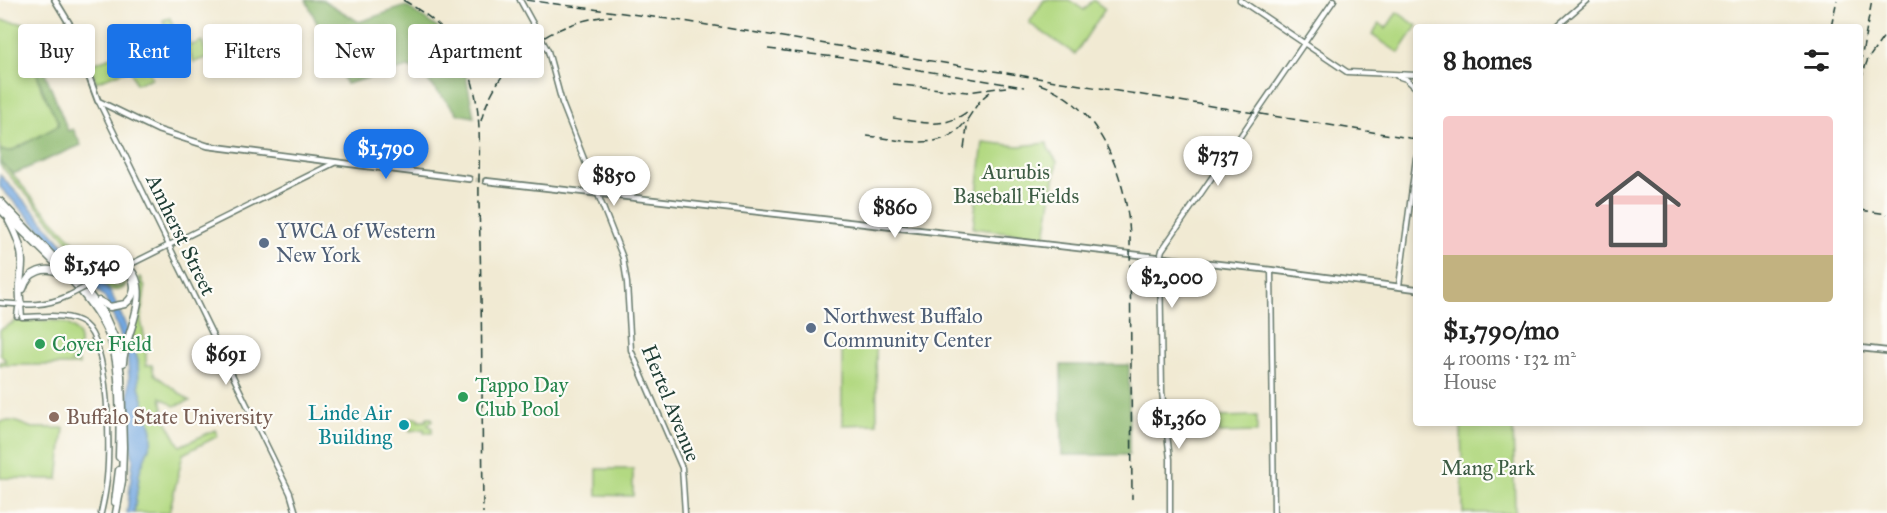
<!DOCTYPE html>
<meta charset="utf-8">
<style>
:root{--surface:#fff;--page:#f2f2f2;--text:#222;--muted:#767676;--accent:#1a73e8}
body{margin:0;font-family:"IM FELL Great Primer",serif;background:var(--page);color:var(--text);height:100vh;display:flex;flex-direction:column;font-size:22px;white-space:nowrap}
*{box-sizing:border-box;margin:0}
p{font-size:20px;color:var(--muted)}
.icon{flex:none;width:33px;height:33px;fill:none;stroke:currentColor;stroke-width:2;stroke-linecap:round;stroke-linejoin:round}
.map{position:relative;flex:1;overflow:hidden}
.sheet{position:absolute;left:1413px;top:24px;width:450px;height:402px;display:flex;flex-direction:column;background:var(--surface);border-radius:6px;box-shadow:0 3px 9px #0003}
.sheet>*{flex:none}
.banner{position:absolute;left:18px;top:24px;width:570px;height:54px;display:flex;gap:12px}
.price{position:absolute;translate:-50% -51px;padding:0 14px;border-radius:21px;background:#fff;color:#222;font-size:20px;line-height:39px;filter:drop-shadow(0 2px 3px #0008)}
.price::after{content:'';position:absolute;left:50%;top:36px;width:18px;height:14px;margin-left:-9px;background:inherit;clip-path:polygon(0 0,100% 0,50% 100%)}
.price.active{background:var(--accent);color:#fff}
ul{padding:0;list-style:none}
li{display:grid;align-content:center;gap:12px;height:318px;padding:0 30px}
li span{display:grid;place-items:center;height:186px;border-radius:6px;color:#555}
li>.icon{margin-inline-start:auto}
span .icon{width:108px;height:108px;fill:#fffc;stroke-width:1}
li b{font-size:26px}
h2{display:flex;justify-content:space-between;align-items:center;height:72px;padding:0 30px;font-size:26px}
.tag{padding:0 21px;border-radius:6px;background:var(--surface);box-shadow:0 3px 9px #0003;font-size:21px;line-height:54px}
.tag.active{background:var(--accent);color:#fff}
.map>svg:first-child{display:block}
</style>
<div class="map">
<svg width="1887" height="513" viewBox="0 0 1887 513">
<rect width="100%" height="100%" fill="#fdfcf7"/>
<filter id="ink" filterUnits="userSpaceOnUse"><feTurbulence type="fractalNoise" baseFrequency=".0167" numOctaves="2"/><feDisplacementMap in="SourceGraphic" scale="12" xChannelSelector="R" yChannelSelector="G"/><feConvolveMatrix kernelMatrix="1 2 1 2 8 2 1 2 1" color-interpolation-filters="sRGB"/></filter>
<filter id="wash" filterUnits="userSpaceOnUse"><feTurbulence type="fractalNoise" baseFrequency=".008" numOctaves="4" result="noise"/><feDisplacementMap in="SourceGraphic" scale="24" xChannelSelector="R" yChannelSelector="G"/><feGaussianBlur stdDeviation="1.35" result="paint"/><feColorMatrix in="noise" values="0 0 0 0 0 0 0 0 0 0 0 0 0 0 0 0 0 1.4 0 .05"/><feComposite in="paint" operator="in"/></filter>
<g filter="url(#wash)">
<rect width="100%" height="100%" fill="#f1ead3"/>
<g fill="#b3d982" stroke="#698b5b" stroke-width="1.5">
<path d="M1044 0H1069L1084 10 1093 0 1105 9 1075 54 1029 23Z"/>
<path d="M1397 12 1417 26 1399 53 1372 35 1379 23 1386 28 1385 30Z"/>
<path d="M170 18 175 32 184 29 190 46 202 41 208 57 194 62 187 47 146 62 152 78 136 84 130 69 96 82 90 65 168 35 163 20Z"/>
<path d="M0 20 29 24 33 29 34 45 32 53 41 89 58 121V127L11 151H3L0 149Z"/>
<path d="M983 142 1019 146 1047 143 1048 148 1057 162 1045 237 973 228Z"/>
<path d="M0 162 6 166 35 201 89 258 100 263 117 255 119 262 100 274 114 287 121 286 123 284 122 277 126 275C127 287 122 293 110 289L0 165Z"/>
<path d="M141 277 145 288 141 321 146 344V365H152L154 374 190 401 174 406 161 397 165 419 180 446 215 430 218 436 183 454 169 513H134L140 470 152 440 150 423 139 386 138 361 130 338 141 301V286L139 278Z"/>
<path d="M16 321C35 321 76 314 80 340 82 349 77 356 71 362H79V365H0V362L6 361 0 354V330Z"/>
<path d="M842 343H876L877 424 842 425Z"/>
<path d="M1257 416V432L1219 433V417Z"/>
<path d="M410 418H418V421H426L427 418H432V421L428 425 432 428V433H424V429L410 431Z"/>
<path d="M0 421H14L32 428H64L58 479 0 478Z"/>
<path d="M1461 423H1513L1515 513H1463Z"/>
<path d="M597 469H633V496L597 495Z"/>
</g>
<g fill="#8eb970" stroke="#567b52" stroke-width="1.5">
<path d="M306 0H323L359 22 406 6 439 29 464 66 474 117 458 114 421 73 408 67 346 84Z"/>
<path d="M34 45 68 131 73 129 81 145 13 174 0 162V149L3 151H11L58 126V121C48 103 29 65 34 45Z"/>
<path d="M1061 365H1129V455H1062Z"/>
</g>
<path fill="#73a7e0" stroke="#49728a" stroke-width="1.5" d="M0 175 34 211 60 241 111 293 128 330 138 361 139 386 152 430V440L140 470 134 513H127L133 459 128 438 129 376 127 354 116 323 105 298 0 187Z"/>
</g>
<g filter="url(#ink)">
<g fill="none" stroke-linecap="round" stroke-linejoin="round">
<path stroke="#c7c7b3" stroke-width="4.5" stroke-dasharray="4.5 2" stroke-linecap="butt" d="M469 179 486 181"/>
<defs>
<g id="tertiary">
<path d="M520 0 548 51 562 103 623 258 627 283 631 350 682 468 685 513"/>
<path d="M1240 0 1347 72 1416 75"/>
<path d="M1556 27 1587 0"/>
<path d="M1397 76 1406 79 1416 88"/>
<path d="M99 102 290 493 296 513"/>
<path d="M1271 270 1274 513"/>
<path d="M107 276 334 163"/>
<path d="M1399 286 1416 158"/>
<path d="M0 303C25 305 44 307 68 296"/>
<path d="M21 305 22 317C41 317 68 312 84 324 110 344 111 454 106 486 105 495 103 504 101 513"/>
<path d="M17 316 18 308 21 305"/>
<path d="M1170 513V459L1162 392 1160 258 1162 250 1334 0"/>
</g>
<g id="secondary">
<path d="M55 0 69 23 98 101 158 130 208 146 469 179"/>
<path d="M486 181 1271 270 1416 289"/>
<path d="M1860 348 1887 351"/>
</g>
<g id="trunk">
<path d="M0 201 89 294 104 314 116 341 121 376 123 447 122 481 116 513"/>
<path d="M0 209C36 246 99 296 113 347 121 376 120 426 119 457"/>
<path d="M9 221C16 234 22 247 22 262 22 276 17 290 21 305"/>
<path d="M23 289C28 271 46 265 62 274"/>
<path d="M99 301 110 307 125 304C134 297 136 288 132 278"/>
<path d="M123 363C124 333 155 291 127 266"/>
<path d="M115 502 119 470"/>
</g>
</defs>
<use href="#tertiary" stroke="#687a6c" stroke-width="7"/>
<use href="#secondary" stroke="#687a6c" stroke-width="8"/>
<use href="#trunk" stroke="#687a6c" stroke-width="9"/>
<use href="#tertiary" stroke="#fff" stroke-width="4"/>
<use href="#secondary" stroke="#fff" stroke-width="4.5"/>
<use href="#trunk" stroke="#fff" stroke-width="6"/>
<g stroke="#1f3d34" stroke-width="1.5" stroke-dasharray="9 4.5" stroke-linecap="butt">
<path d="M403 0C434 18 456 37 469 72 484 113 478 160 479 203 482 306 482 410 483 513"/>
<path d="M526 0 683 21 1416 139"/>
<path d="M1831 27 1837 0"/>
<path d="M768 49 852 59 1024 87"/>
<path d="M1860 65 1872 0"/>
<path d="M1860 81 1868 59 1887 32"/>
<path d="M893 84 968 92 1006 87"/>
<path d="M1039 84C1100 103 1127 179 1130 236L1132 499"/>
<path d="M893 118C921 122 944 130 968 111"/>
<path d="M481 121C497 61 551 20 612 16"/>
<path d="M867 136C897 139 938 152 961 127 972 116 976 101 990 92"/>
<path d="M964 149 968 120"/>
<path d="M1860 210 1887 214"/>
</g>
<defs>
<path id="tertiary-bridge" d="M68 296 107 276"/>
</defs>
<use href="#tertiary-bridge" stroke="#687a6c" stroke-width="7" stroke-linecap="butt"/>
<use href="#tertiary-bridge" stroke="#fff" stroke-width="4"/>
</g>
</g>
<g fill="#5c6f8a" stroke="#fdfcf7" stroke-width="2">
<circle cx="264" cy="243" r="6"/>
<circle cx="811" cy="328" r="6"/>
</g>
<g fill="#2e9e5b" stroke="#fdfcf7" stroke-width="2">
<circle cx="40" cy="344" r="6"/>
<circle cx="463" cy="397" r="6"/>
</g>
<circle fill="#8d6e63" stroke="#fdfcf7" stroke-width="2" cx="54" cy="417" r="6"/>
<circle fill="#0f9aa8" stroke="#fdfcf7" stroke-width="2" cx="404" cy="425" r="6"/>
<g text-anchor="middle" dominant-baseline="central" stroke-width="4.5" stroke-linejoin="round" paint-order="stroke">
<g font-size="21" fill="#3d5c44" stroke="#fdfcf7">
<text x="1016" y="172">Aurubis<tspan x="1016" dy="24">Baseball Fields</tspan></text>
<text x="1488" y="468">Mang Park</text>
</g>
<g font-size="21" fill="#4e5e75" stroke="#fdfcf7" text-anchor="start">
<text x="276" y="231">YWCA of Western<tspan x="276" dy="24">New York</tspan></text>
<text x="823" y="316">Northwest Buffalo<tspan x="823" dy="24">Community Center</tspan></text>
</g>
<g font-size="21" fill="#1f3d34" stroke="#fdfcf7">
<text transform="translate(181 235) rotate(64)">Amherst Street</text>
<text transform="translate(671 403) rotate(68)">Hertel Avenue</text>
</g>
<g font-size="21" fill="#27864d" stroke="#fdfcf7" text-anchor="start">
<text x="52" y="344">Coyer Field</text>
<text x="475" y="385">Tappo Day<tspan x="475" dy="24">Club Pool</tspan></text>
</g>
<g font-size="21" fill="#0d838f" stroke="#fdfcf7" text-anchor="end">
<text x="392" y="413">Linde Air<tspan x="392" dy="24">Building</tspan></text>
</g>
<g font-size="21" fill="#785e54" stroke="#fdfcf7" text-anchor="start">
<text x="66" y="417">Buffalo State University</text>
</g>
</g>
</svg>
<b class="price active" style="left:386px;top:180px">$1,790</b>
<b class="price" style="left:1218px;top:187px">$737</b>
<b class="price" style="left:614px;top:207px">$850</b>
<b class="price" style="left:895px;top:239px">$860</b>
<b class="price" style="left:92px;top:296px">$1,540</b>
<b class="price" style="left:1172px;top:309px">$2,000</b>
<b class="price" style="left:226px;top:386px">$691</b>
<b class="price" style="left:1179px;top:450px">$1,360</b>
<div class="banner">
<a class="tag">Buy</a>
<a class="tag active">Rent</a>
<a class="tag">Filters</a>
<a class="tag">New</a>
<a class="tag">Apartment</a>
</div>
<section class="sheet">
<h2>8 homes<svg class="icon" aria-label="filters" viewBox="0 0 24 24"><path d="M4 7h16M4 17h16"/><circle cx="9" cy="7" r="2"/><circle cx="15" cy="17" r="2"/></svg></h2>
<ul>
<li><span style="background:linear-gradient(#f6c9c9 75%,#c2b280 0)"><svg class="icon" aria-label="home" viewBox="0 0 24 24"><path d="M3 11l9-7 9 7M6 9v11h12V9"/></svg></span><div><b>$1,790/mo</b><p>4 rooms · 132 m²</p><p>House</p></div></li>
</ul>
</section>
</div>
